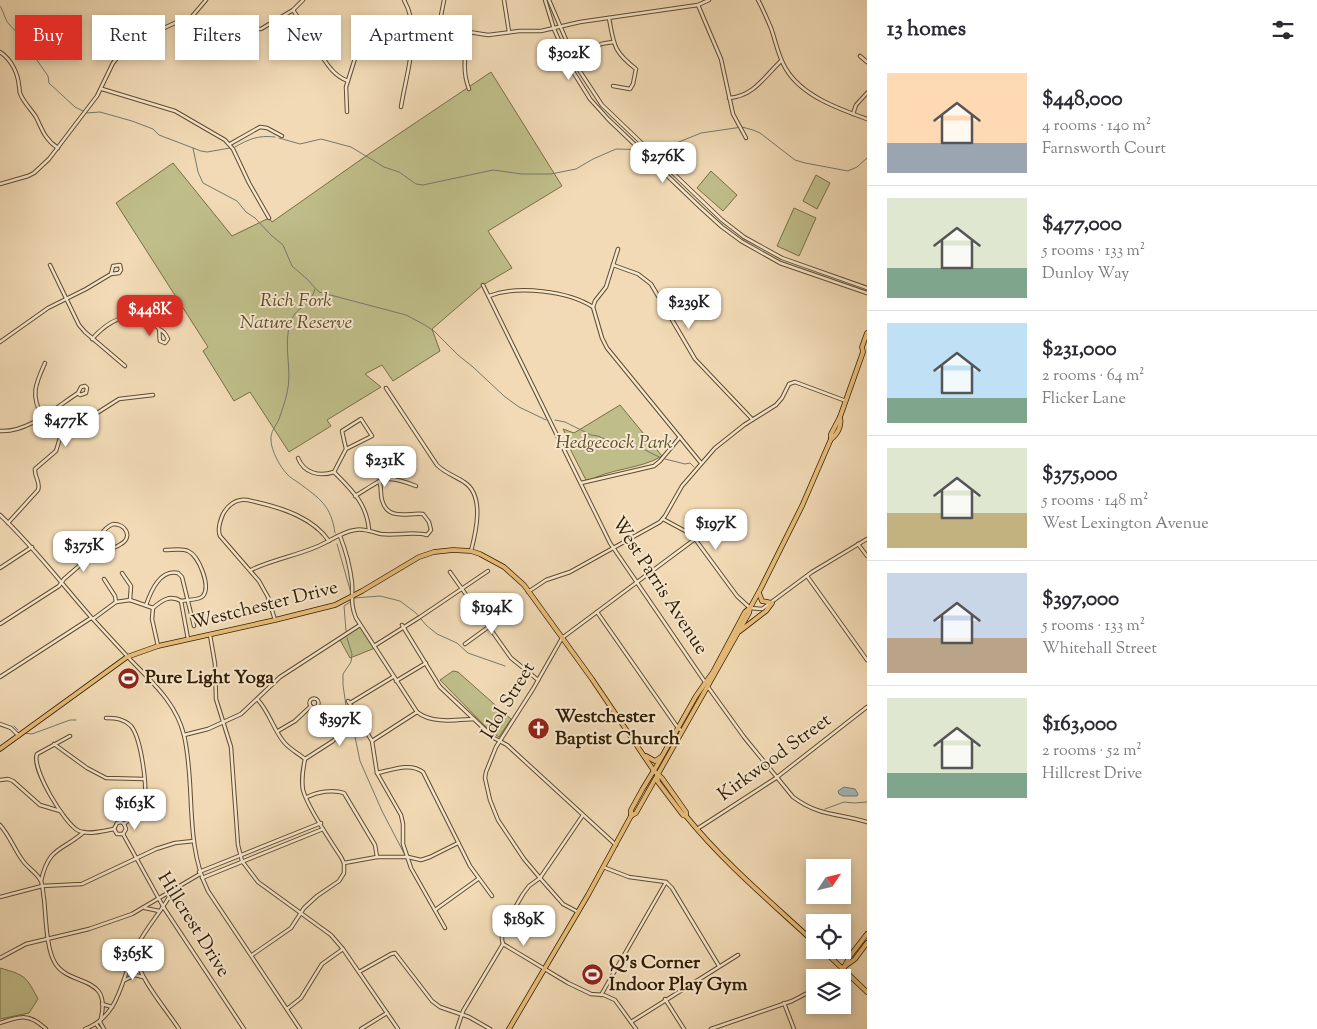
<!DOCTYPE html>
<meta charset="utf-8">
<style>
:root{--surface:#fff;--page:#f2f2f3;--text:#2b2b33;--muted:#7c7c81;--line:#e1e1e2;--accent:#d93025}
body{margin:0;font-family:"Sorts Mill Goudy",serif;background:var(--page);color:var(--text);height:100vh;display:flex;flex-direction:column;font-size:19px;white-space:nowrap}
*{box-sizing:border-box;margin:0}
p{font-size:16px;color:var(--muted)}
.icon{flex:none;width:28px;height:28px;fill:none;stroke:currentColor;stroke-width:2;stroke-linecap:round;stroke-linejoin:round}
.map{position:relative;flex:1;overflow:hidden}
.sheet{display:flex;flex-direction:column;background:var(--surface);width:450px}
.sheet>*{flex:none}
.banner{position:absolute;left:15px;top:15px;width:475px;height:45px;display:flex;gap:10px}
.needle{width:32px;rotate:55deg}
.tools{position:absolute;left:806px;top:859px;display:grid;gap:10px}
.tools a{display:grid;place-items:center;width:45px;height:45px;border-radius:0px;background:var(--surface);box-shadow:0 2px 8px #0003;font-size:25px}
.price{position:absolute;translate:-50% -42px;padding:0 11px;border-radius:10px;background:#fff;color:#222;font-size:16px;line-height:32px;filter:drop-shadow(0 1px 2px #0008)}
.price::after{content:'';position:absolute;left:50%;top:30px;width:15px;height:11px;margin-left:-8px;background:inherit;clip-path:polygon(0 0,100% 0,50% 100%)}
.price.on{background:var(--accent);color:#fff}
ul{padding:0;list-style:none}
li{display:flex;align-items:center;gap:15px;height:125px;padding:0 20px}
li+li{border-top:1px solid var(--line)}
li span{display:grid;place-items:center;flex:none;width:140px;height:100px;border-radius:0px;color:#555}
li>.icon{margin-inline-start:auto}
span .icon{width:60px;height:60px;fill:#fffc;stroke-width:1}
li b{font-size:21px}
h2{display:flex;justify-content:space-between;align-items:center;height:60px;padding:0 20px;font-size:21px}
.chip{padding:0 18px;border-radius:0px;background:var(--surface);box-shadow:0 2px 8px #0003;font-size:18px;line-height:45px}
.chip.on{background:var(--accent);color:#fff}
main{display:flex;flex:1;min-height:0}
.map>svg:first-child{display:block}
</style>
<main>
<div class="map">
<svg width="867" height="1029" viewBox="0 0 867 1029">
<rect width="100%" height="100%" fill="#f1dab5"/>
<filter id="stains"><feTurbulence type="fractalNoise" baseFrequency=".004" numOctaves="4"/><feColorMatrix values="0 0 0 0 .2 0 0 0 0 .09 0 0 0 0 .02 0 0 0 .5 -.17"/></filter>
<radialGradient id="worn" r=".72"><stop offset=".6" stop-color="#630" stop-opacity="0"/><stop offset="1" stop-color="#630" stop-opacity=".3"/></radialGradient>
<g fill="#bfbe8a" stroke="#786e46">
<path d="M491 72 562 186 488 231 512 268 483 285 432 329 440 351 393 381 382 365 365 374 381 387 327 420 331 426 289 452 250 392 234 401 203 351 208 347 116 203 173 163 232 236 269 218 272 222 366 156Z"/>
<path d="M711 171 737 195 723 211 697 188Z"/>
<path d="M816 175 830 183 817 209 803 201Z"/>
<path d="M794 208 816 218 799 256 777 246Z"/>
<path d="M620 405 662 456C639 470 609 468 587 482L565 439 567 437 563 429 574 433Z"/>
<path d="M360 625 375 648 350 658 339 638Z"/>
<path d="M453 671 458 672 511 719 499 737 490 731 440 680Z"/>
<path d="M0 968C25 975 26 976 38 999L29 1013 0 1019Z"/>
</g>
<path fill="#a1b7b9" stroke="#74796f" d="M844 787 855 789 858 794 857 796H843L839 794 838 791Z"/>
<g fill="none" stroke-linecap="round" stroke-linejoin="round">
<g stroke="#74796f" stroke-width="1">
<path d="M0 6C4 12 5 20 9 24 15 32 22 33 25 43L48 76 49 83 75 107 83 111"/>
<path d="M87 113 100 112 132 121 153 129 159 135 201 151 207 152 230 148"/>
<path d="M279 138 300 144 321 139 351 147 384 167 399 172 416 184 423 185 493 170 522 174H551L576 169 593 159 616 149 655 150 664 148 701 133 742 127 753 130 760 133 795 160 805 163 848 171 857 167 867 158"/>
<path d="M235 147C249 139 258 135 275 137"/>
<path d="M193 148 198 172 203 183 237 201 246 212 255 218 271 235 283 245 292 266 307 279 319 292 406 315 425 325 434 331 458 355 473 367 504 396 519 407 546 420"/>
<path d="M315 289C309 309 297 305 291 321 282 344 293 370 287 393 285 402 282 410 279 419 276 426 270 432 271 440 271 450 280 467 287 474 290 478 295 480 299 483 320 499 331 505 335 533"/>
<path d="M555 420 565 422 591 435 598 436 616 444 639 447 659 457"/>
<path d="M665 459 685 464 690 463 694 467"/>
<path d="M337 544 351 593"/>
<path d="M353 599 354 598 380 596 400 601 416 613 426 625 437 634 457 643 468 653 505 666"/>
<path d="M346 631 344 606 350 602"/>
<path d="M347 638 352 654 351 662 343 674V685L347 713 354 732 360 761 382 811 407 859"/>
<path d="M14 726 18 730"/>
<path d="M25 733 32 734 70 720H76"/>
<path d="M825 809 844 802 854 803 867 802"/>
</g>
<defs>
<g id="minor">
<path d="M504 0 509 32"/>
<path d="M545 0 554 29 572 70 590 99 608 119 701 208 722 227 741 241 780 263 867 293"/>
<path d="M549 0 579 70 602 105 722 220 744 237 782 258 867 288"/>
<path d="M758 0C763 9 767 19 771 28 776 42 778 56 786 69 802 96 839 109 867 119"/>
<path d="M698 5 721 59 733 114 746 138"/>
<path d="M293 10 309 34"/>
<path d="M609 18C614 45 613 51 636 69L633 84 630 89 613 86"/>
<path d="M189 20 206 0"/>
<path d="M439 26 444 0"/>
<path d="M317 49C326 62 332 75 348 81"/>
<path d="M0 52C11 59 18 73 19 86 20 88 19 91 20 93 23 102 31 109 36 117 42 129 45 140 58 148"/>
<path d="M593 53C596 43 604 43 614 42"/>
<path d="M860 56 867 62"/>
<path d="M102 89 175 111 225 140 233 149 249 183 269 218"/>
<path d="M469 89C461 68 466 53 469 32"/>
<path d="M729 98C754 96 764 77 781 61"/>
<path d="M401 107C406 74 422 31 404 0"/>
<path d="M347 112 346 87 357 52 370 35 381 30 424 25 488 35 519 31H541L580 22 698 5 709 0"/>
<path d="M853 114 856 105 867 93"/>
<path d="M230 144 260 127 267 128 282 136"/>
<path d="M0 184 28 176 34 173 49 159 97 96 113 63 121 53 162 29 177 22 189 20 229 28 261 29 293 10 303 0"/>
<path d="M50 265 79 325 85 332 125 366"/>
<path d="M613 265 638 274 651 284 695 359 752 419"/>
<path d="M483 285 610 543 705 682"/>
<path d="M489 296C518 285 568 291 593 307L602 338 607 348 701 463"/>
<path d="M593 307 595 301 606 287 618 249"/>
<path d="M92 339C107 322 127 310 149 321 152 323 157 326 159 329 160 332 159 337 160 341L165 343 168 339C166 334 164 331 159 329"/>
<path d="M0 342 48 308 86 289 111 274 119 273 121 270 120 265 113 266 111 274"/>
<path d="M386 388 437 465C445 473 455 476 464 482 485 495 476 532 471 551"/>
<path d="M42 416C30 395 36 383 45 363"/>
<path d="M0 431C27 433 55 408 78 393L81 387 85 386 87 388 86 393 80 395 78 393"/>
<path d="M298 458C304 473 319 477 334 472L346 449 372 436 361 419 342 431 346 449"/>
<path d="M391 464 394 478"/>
<path d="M334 472C352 490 367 504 369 530"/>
<path d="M581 483 654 466 660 461 680 437"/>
<path d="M355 496C384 479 383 473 416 486"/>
<path d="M0 515C33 546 61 583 91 617 103 630 115 643 127 656 150 681 175 700 184 735 196 787 184 842 208 891L300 1029"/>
<path d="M663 519 687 532 695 539 737 596 750 608 762 609 812 572 867 539"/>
<path d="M8 523 38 490C41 482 34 477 35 469L56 451 60 438 64 434 119 399 153 395"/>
<path d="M113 524C126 524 133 537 121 544 113 550 103 551 94 553 98 541 101 529 113 524Z"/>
<path d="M340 536C346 551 350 566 352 583 353 598 350 603 356 618L417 712C432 724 456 720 474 719"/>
<path d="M858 544 867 556"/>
<path d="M165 550C172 550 182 548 188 551 199 556 211 586 203 596 200 600 186 600 181 601"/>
<path d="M0 568 32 547"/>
<path d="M251 570C271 560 295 556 316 547 329 542 341 532 355 530 364 528 372 532 381 534 397 536 413 531 427 535L431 530 429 522 423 514C409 512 388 522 382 500 380 494 382 487 379 481"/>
<path d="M450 572 511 658 538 680"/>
<path d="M122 573 131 586 130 600 153 608C161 601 170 594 181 601L188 639"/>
<path d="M807 576 867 660"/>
<path d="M104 579 115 596 116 602"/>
<path d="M528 592 546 580 570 572 660 522 665 516 682 486 715 448 744 425 776 405 782 398 789 384 795 382 846 401"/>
<path d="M146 605C151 591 160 569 178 573L182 577 194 626"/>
<path d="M153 608 152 619 158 646"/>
<path d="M597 612 678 728 682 731"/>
<path d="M93 619 116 602 130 600"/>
<path d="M275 620 268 597 259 581 220 536C217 529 220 521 223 514 227 507 233 501 241 500 246 499 251 501 256 502 283 508 313 518 329 541"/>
<path d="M0 624 59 586 64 579 94 553"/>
<path d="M402 625 440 687 494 738 507 745 616 845"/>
<path d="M210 635 215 664 216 699 231 747 238 845 242 861 258 882 331 935 343 949 398 1029"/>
<path d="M465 644 509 612"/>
<path d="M374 646 420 617 488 571"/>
<path d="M0 677 91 618"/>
<path d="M396 681 426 663"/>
<path d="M708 687 744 737 793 797C820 817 838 813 867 822"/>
<circle cx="314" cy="703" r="4.5"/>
<path d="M348 701 372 741 377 773 401 815 403 824V844L411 868 445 928"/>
<path d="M350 703 393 677"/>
<path d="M106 718C116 718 124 719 131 726 141 738 149 791 143 805 139 813 131 819 124 824"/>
<path d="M0 724 11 728 19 736"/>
<path d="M278 731 295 721 311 706"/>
<path d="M184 735 208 729 241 714 280 677 360 625"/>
<path d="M70 736 37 754C31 768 65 825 79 831 89 835 104 831 114 829"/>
<path d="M372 741 417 712"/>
<path d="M54 744 87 768 106 778 144 779"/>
<path d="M305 759 333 741 357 716"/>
<path d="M377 773C392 770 410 762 423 772L470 866 492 896"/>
<path d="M0 780 8 779 13 781 40 805 60 811"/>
<path d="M307 797C317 792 333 789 344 793L375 845 377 857"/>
<path d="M583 815 540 878 529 886 523 894 502 930V940L503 944 568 983 591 994 604 995 615 1000 636 1029"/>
<path d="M0 825C10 836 14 849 23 861 28 868 37 873 41 881 43 886 43 894 44 899 46 917 46 948 55 963 70 988 114 973 100 1022L104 1029"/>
<path d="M114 829 117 823 121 822 124 824"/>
<path d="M114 829 117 834H122"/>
<path d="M697 829 776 778 867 707"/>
<path d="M123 834 164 908 244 1029"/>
<path d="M123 834 126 829 124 824"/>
<path d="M344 863 377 857H408L421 860 430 857 458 843"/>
<path d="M603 867 629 877 666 882 672 888 719 966"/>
<path d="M199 872 321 823"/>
<path d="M202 878 323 829"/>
<path d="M41 881C49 846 61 852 84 832"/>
<path d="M0 897 42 886 82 884 156 849 175 843 194 841"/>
<path d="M145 908 159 911"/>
<path d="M435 910 478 879"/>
<path d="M578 912 563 904 540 878 524 859 498 820 490 800 485 778 486 772 496 747 533 689 562 638 695 539"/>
<path d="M134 953C141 981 163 1005 179 1029"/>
<path d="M252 955 291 928 304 908 317 896 339 881 344 873V863L341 857C331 842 307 806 303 790 301 779 303 769 305 759 298 753 289 749 283 741 273 728 269 712 258 700"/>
<path d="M0 958 26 944 89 929 132 914 200 874"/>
<path d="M359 972 391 954 395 953 432 1001 440 1007 469 1017 490 1029"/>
<path d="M831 978 843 969"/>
<path d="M125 980 135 975 143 977"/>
<path d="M601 995 666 882"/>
<path d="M665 999 684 1029"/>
<path d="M784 1003 794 1029"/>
<path d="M102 1004 112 1007"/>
<path d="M287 1009 301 998 322 964 343 949"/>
<path d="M631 1022 738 955"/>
<path d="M0 1023C21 1016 29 1013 46 1029"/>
<path d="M96 1024 100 1029"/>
<path d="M85 1029C122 1015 121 976 137 946 147 926 163 910 173 890"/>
<path d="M361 1029 387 1013"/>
<path d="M457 1029 463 1011 503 944"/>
<path d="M711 1029 792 1001 815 989"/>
</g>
<g id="major">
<path d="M831 439C838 434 842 425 840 417"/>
<path d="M740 631 766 611 772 603 762 601 759 593"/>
<path d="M0 749 127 657 158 646 275 620 335 605 362 591 419 557 434 552 453 550 471 551 480 554 504 567 524 585 592 679 654 771 662 778 686 812V816"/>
<path d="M646 756 655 761 661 757"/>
<path d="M657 775 658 782 683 815 686 816C724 863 771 902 815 943"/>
<path d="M631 816V810L642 790 656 767 696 696 713 672 745 612 750 608"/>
<path d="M823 950 867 992"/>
<path d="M844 967 855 959 867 943"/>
<path d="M843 969 850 956 867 934"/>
<path d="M509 1029 588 895 631 816 636 813 749 613 750 608 761 588 802 506 831 439V434L840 417 863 352 862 347 867 333"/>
</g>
</defs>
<use href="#minor" stroke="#614c2e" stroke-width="4.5"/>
<use href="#major" stroke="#311d01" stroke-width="5.5"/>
<use href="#minor" stroke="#f6e7cf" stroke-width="2.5"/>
<use href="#major" stroke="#e8bd7a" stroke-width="4"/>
</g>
<defs>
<symbol id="stadium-disc" viewBox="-11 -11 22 22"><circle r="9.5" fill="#8f2418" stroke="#f6e7cf"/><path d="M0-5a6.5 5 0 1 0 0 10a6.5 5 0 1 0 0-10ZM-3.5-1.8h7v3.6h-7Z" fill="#fff"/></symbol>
<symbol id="church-disc" viewBox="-11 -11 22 22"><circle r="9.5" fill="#8f2418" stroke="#f6e7cf"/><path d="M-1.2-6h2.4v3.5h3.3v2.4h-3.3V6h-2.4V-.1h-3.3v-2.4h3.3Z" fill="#fff"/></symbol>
</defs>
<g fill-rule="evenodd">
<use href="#stadium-disc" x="116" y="666" width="25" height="25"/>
<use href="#church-disc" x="526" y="716" width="25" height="25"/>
<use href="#stadium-disc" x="580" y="962" width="25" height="25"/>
</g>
<g text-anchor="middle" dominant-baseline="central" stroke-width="4" stroke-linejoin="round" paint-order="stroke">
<g font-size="19" font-style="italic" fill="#5c4d2a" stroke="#f6e7cf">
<text x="296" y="301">Rich Fork<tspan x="296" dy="22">Nature Reserve</tspan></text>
<text x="614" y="443">Hedgecock Park</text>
</g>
<g font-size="19" fill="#311d01" stroke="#f6e7cf">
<text transform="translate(659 586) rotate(57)">West Parris Avenue</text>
<text transform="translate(265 606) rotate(-14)">Westchester Drive</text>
<text transform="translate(509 701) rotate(-59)">Idol Street</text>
<text transform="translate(775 758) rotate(-36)">Kirkwood Street</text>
<text transform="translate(193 925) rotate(58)">Hillcrest Drive</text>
</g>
<g font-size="19" font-weight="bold" fill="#311d01" stroke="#f6e7cf" text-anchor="start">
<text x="145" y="678">Pure Light Yoga</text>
<text x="555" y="717">Westchester<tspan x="555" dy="22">Baptist Church</tspan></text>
<text x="609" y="963">Q's Corner<tspan x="609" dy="22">Indoor Play Gym</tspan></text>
</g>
</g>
<rect width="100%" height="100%" filter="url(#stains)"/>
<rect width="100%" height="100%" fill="url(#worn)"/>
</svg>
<div class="tools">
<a><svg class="needle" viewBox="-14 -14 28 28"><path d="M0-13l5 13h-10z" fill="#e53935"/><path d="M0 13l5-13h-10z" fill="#7c7c81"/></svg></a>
<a><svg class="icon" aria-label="locate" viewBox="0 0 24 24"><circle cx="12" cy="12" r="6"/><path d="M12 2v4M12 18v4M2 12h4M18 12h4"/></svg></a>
<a><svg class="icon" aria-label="layers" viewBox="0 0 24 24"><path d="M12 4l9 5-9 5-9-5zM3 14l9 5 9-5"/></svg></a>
</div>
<b class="price" style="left:569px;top:81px">$302K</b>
<b class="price" style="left:663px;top:184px">$276K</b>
<b class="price" style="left:689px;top:330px">$239K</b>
<b class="price on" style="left:150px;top:337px">$448K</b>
<b class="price" style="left:66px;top:448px">$477K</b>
<b class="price" style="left:385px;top:488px">$231K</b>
<b class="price" style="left:716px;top:551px">$197K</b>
<b class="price" style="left:84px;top:573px">$375K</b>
<b class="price" style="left:492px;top:635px">$194K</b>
<b class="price" style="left:340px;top:747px">$397K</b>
<b class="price" style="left:135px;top:831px">$163K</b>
<b class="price" style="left:524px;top:947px">$189K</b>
<b class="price" style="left:133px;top:981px">$365K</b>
<div class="banner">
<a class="chip on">Buy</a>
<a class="chip">Rent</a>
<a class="chip">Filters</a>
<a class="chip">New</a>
<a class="chip">Apartment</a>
</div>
</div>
<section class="sheet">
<h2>13 homes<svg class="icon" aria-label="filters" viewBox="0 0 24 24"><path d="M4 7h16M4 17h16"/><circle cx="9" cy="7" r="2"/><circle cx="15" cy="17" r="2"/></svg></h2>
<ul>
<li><span style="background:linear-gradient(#ffd9b3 70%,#9aa5b1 0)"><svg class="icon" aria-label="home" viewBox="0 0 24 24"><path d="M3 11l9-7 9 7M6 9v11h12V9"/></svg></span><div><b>$448,000</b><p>4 rooms · 140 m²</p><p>Farnsworth Court</p></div></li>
<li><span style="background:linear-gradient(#dfe7d0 70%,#7fa58c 0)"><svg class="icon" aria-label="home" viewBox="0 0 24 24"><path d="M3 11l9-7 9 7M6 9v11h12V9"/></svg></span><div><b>$477,000</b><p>5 rooms · 133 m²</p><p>Dunloy Way</p></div></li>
<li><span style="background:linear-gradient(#bfe0f5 75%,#7fa58c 0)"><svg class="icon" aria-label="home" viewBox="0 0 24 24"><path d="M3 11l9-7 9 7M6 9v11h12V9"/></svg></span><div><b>$231,000</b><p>2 rooms · 64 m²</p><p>Flicker Lane</p></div></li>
<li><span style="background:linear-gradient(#dfe7d0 65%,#c2b280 0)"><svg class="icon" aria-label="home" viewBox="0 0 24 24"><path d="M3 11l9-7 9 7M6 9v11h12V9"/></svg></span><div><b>$375,000</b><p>5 rooms · 148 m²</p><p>West Lexington Avenue</p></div></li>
<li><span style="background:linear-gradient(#c9d6e8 65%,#b9a48a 0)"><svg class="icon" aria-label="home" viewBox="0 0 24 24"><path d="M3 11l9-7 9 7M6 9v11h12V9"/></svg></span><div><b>$397,000</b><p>5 rooms · 133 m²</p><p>Whitehall Street</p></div></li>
<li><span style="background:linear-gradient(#dfe7d0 75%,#7fa58c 0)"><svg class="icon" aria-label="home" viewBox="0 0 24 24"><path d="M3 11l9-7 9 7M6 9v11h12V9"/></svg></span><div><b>$163,000</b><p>2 rooms · 52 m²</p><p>Hillcrest Drive</p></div></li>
</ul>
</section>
</main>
